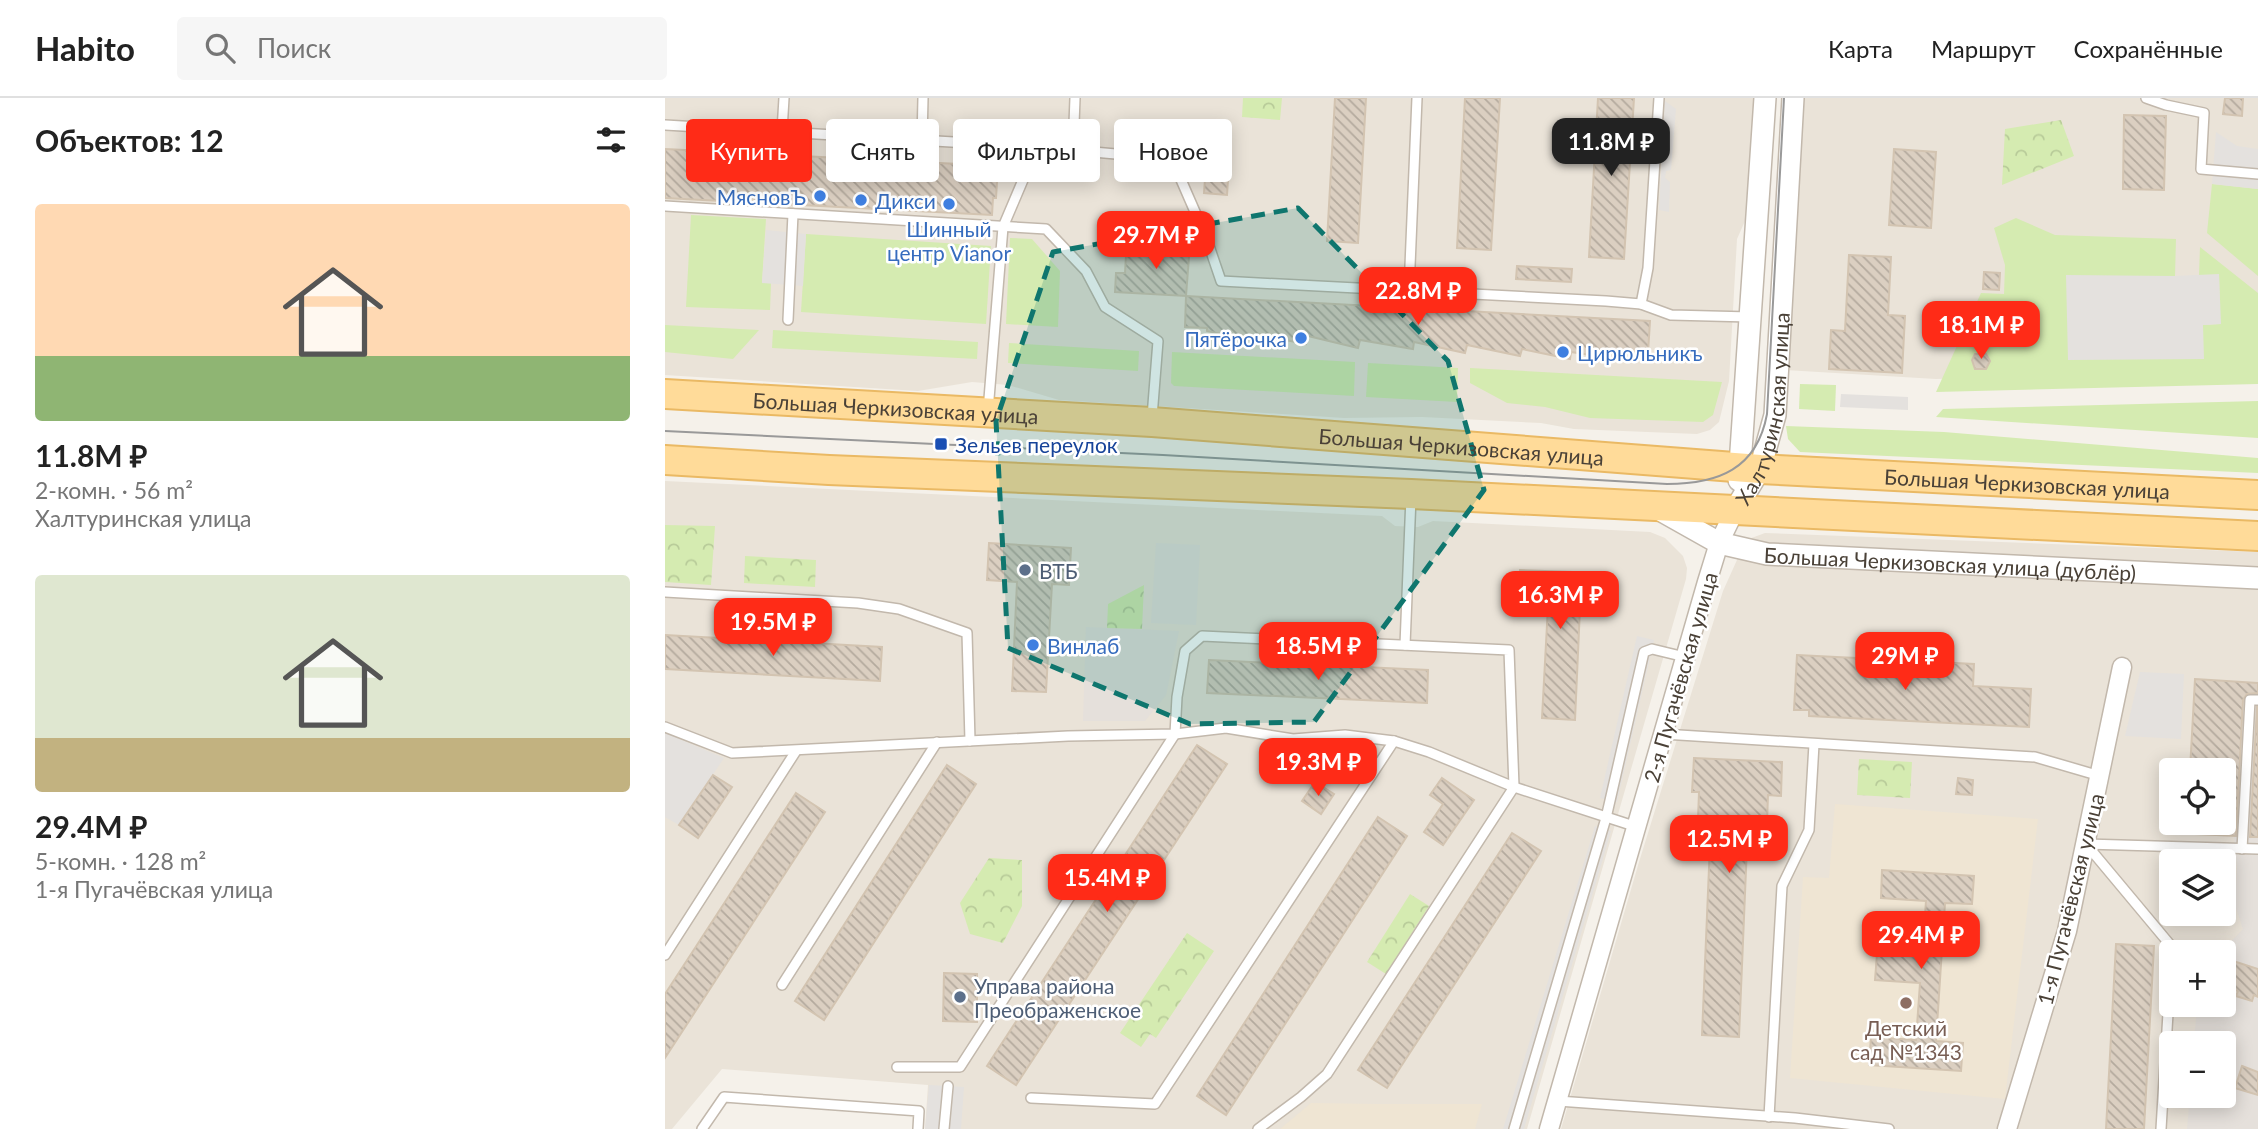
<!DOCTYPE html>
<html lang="ru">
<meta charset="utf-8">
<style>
:root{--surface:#fff;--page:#f6f6f6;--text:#222;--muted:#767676;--line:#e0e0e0;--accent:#ff2b17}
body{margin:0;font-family:Lato,sans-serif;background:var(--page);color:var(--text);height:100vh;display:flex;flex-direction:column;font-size:26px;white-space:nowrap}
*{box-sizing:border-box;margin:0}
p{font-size:23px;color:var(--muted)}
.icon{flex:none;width:38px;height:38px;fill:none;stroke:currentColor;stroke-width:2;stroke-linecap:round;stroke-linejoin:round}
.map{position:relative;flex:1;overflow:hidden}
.drawer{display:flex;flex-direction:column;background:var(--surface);width:665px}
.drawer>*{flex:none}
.top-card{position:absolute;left:21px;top:21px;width:665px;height:63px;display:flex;gap:14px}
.buttons{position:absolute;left:1494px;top:660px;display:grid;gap:14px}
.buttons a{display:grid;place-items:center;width:77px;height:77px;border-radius:7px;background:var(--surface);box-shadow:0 4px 18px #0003;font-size:35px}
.price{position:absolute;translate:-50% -60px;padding:0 16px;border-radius:14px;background:var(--accent);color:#fff;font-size:23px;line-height:46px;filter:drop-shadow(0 2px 4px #0008)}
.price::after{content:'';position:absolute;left:50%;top:42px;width:21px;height:16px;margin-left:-10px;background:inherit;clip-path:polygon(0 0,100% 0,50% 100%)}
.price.current{background:#222;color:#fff}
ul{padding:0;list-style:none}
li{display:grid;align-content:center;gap:14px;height:371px;padding:0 35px}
li span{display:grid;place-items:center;height:217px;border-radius:7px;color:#555}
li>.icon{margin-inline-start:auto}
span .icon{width:126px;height:126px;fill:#fffc;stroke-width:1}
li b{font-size:30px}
h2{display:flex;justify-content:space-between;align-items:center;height:84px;padding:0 35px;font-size:30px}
.pill{padding:0 24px;border-radius:7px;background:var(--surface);box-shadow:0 4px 18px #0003;font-size:24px;line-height:63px}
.pill.current{background:var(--accent);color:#fff}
header{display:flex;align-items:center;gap:42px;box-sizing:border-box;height:98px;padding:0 35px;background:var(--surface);border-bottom:2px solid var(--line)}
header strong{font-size:33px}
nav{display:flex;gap:38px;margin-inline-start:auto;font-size:24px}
.search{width:490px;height:63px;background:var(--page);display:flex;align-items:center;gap:18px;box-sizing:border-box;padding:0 24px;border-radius:7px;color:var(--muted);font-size:26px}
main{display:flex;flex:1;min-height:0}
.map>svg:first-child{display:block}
</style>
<header>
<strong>Habito</strong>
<div class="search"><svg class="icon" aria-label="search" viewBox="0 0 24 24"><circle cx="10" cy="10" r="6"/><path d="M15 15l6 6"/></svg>Поиск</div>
<nav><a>Карта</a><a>Маршрут</a><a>Сохранённые</a></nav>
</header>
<main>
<section class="drawer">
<h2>Объектов: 12<svg class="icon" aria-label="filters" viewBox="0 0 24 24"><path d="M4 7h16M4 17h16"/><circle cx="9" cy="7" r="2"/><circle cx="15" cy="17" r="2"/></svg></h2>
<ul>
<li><span style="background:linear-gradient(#ffd9b3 70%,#8fb573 0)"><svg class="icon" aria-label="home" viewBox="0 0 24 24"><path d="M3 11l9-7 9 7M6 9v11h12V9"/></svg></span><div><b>11.8M ₽</b><p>2-комн. · 56 m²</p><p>Халтуринская улица</p></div></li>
<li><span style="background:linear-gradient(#dfe7d0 75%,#c2b280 0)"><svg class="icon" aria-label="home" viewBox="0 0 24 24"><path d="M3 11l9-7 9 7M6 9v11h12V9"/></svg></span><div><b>29.4M ₽</b><p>5-комн. · 128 m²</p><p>1-я Пугачёвская улица</p></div></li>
</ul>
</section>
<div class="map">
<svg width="1593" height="1031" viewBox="0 0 1593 1031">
<defs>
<pattern id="forest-crowns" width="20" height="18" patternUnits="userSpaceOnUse" patternTransform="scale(1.75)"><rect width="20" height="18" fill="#d5ebb1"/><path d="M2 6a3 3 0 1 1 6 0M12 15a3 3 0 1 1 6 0" fill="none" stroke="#b8cb99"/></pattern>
<pattern id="building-back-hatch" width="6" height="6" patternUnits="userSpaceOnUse" patternTransform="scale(1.75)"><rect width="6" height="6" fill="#dbcfc1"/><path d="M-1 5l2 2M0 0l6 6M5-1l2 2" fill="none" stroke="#b4aa9e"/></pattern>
</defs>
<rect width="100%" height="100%" fill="#f5f1ea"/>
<g fill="#eae3d8" fill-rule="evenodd">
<path d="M0 0H1091L1084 114 1072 141 1064 283 1054 324 1045 332 1032 336 909 331 876 325 757 319 679 320 394 302 343 287 307 284 253 293 0 277Z"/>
<path d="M1133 0H1593V273L1271 281 1120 272Z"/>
<path d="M0 383 717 418 730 428 753 429 768 423 985 434 1000 440 1018 458 1022 470 1021 481 862 1031H260L263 987 57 971 7 1031H0Z"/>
<path d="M1100 435 1593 454V1031H896L974 764 1058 493 1081 442ZM1507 672H1559V724H1507ZM1507 763H1559V816H1507ZM1507 854H1559V906H1507ZM1507 945H1559V998H1507Z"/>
</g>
<g fill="#e5e0db">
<path d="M491 445 535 447 531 527 486 525Z"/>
<path d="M421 529 514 533 501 597 480 623H418Z"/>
<path d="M1577 593H1593V1031H1522L1525 998H1559V945H1529L1532 907 1559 906V854H1556L1578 831 1570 807 1572 770 1569 738Z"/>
</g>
<g fill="#efe5d3">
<path d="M1170 706 1373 721 1340 1001 1125 980 1138 779 1164 780Z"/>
<path d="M646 1005 712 1006H817L810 1031H615Z"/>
</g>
<g fill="#d5ebb1">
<path d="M1547 86 1593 91V178L1542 135Z"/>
<path d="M26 117 101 121 97 184 106 185 105 212 21 209Z"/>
<path d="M1351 120 1390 137 1511 141 1510 178H1401L1538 227 1555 226 1554 177H1534L1535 149 1593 195V286L1271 294 1316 195 1339 196 1340 167 1329 130Z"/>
<path d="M141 136 326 148 321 226 136 214Z"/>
<path d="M345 140 367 141 395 173 393 229 341 226Z"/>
<path d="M0 227 94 232 68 261 0 254Z"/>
<path d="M108 232 313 244 312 261 107 250Z"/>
<path d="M344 245 474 253 473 273 343 265Z"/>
<path d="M507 254 690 264 689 298 509 288 506 285Z"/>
<path d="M703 265 793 270 792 304 701 299Z"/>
<path d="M805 270 1057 284 1048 317 1038 324 925 320 880 309 842 305 805 285Z"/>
<path d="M1135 286 1171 287 1170 313 1134 311Z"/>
<path d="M1593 303V340L1271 319 1278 311Z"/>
<path d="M1121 328 1279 334 1593 360V375L1135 354 1123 341Z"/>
</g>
<g fill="url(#forest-crowns)">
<path d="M578 0H617L615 22 577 19Z"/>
<path d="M1396 22 1409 58 1337 87 1340 31Z"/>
<path d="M0 427 50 428 46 487 0 484Z"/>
<path d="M80 458 151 462 150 489 79 485Z"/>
<path d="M479 487 477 531 442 530 443 506Z"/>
<path d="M1194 661 1247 664 1245 700 1192 697Z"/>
<path d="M324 760 357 762V808L338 845 305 836 295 805Z"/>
<path d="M745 796 764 808 721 876 702 864Z"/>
<path d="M522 835 549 853 491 940 485 936 476 949 455 935Z"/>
</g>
<g fill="#e4e1de">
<path d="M1000 3 1011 11 1006 72 1001 73 1000 80 1005 84 1004 114 994 112Z"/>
<path d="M1551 34 1572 48 1593 51V91L1547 86Z"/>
<path d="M101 132 141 136 138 188 97 185Z"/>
<path d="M1554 176 1556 226 1538 227 1539 261 1403 262 1401 177 1510 178Z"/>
<path d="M1176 296 1243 299V312L1175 309Z"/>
<path d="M972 538 989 542 952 704 935 700Z"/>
<path d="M1475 574 1519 576 1516 641 1460 638Z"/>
<path d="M0 635 59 660 14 727 0 719Z"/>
<path d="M930 728 946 733 859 1031H838Z"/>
<path d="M264 987 299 989 296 1031H260Z"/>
</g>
<g fill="url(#building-back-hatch)" stroke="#d3c4b1" stroke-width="2">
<path d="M670 0H701L693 145 662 143Z"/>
<path d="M800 0H835L826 152 792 150Z"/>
<path d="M933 0H969L959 161 924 159Z"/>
<path d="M1560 0H1578L1577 18 1558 16Z"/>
<path d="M1459 17 1501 18 1499 92 1458 91Z"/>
<path d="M0 51 333 68 331 100H328L327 117 0 100Z"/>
<path d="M1229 51 1271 54 1266 130 1224 127Z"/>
<path d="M540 81 563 82 562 97 539 95Z"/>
<path d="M480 143 525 146 521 198 450 194 451 175H460L461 157 479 158Z"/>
<path d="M1184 157 1226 159 1223 217 1240 218 1237 275 1164 271 1166 232 1180 233Z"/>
<path d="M852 168 907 171 906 184 851 181Z"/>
<path d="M1319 174 1335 175 1334 192 1318 191Z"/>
<path d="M521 198 985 223 983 255 957 253V262L906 254 905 261 857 251 855 258 802 247 800 255 749 244 748 251 695 242 693 250 643 238 641 246 594 237 592 244 542 233V230L520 229Z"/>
<path d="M1310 256H1321L1325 263 1321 271H1310L1307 262Z"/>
<path d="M324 445 406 450 404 487 387 486 381 594 347 593 352 484 322 482Z"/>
<path d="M855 472 935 475 933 511 915 510 910 622 877 620 883 508 854 507Z"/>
<path d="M0 537 217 549 215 583 0 571Z"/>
<path d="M1132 557 1309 566 1308 588 1366 591 1364 629 1144 618V612H1129Z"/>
<path d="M544 562 763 572 762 605 542 595Z"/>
<path d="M1530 581 1593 585V595L1582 596 1578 602 1571 738 1531 736 1532 724H1559V672H1525Z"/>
<path d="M1592 609H1593V739H1585Z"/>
<path d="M532 647 562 666 351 987 322 968Z"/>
<path d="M1029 660 1117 664 1116 698 1103 697 1102 725 1083 724 1074 939 1037 937 1046 722 1033 721 1034 694H1027Z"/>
<path d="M282 667 311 686 159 922 130 903Z"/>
<path d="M48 677 67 689 33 740 14 727Z"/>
<path d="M777 680 809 702 778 747 759 734 778 706 765 697Z"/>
<path d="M1293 680 1308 682 1307 697 1291 696Z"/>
<path d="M650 684 669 696 656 716 637 703Z"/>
<path d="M131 695 160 714 0 960V896Z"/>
<path d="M713 719 742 738 561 1017 532 998Z"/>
<path d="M847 735 876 753 722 990 693 972Z"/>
<path d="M1217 772 1309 778 1307 806 1280 805 1271 943 1298 945 1296 973 1204 967 1206 939 1251 942 1255 885 1210 882 1212 856 1257 859 1261 803 1216 800Z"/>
<path d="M1451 846 1489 848 1479 1031H1441Z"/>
<path d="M1559 860 1593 871V899L1589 897 1587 903 1571 898 1573 893 1559 888Z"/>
<path d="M279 875 312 876V924L278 923Z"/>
<path d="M1577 968 1593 974V997L1570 990Z"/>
</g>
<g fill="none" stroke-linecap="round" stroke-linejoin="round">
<defs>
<g id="service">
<path d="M1481 0 1501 7 1539 15 1536 71 1593 76"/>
<path d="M0 27 372 49 507 61 541 139 556 183 941 203 976 206 1006 217 1085 219"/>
<path d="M117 33 119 0"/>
<path d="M257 42 258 0"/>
<path d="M408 52 410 0"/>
<path d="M0 108 381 131 421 173 440 209 493 243 487 319"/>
<path d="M744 192 752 0"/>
<path d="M976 206 983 170 994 0"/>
<path d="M123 222 128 116"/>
<path d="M323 313 338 129 372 49"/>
<path d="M0 494 193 505 234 511 302 535 305 643"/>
<path d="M740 547 746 399"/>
<path d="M0 629 67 655 403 638 510 636 561 630 628 641 680 637 729 643 764 654 849 689 972 729"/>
<path d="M998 636 1370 659 1435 678"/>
<path d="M1421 746 1507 849 1496 1031"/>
<path d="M1421 746 1593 751"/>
<path d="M1577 751 1585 602H1593"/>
<path d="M0 857 131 653"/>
<path d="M117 887 272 644"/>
<path d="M232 969H295L510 636 512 599 520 553 537 538 844 552 849 689 662 976 636 999 593 1031"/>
<path d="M366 1000 490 1006 729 643"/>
<path d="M893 1003 1130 1020 1224 1031"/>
<path d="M1104 1019 1117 788 1144 732 1149 646"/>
<path d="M37 1031 59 999 254 1013 253 1031"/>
<path d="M279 1031 283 988"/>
<path d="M849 1031 941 720 979 554 987 551 1020 559"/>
</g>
<g id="minor">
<path d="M884 1031 1042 484 1054 445 1070 412"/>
<path d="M1342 1031 1402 833 1457 569"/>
</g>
<g id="tertiary">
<path d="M1074 382 1100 0"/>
<path id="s1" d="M990 409 1054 445 1102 456 1593 480"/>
<path id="s2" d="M1070 412 1095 371 1110 317 1128 0"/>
</g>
<g id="primary">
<path id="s3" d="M0 296 487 324 1095 371 1593 397"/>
<path d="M0 362 164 372 746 396 1593 438"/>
</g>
</defs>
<use href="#service" stroke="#c2b8ac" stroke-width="12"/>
<use href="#minor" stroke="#c2b8ac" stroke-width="21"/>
<use href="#tertiary" stroke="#c2b8ac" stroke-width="24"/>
<use href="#primary" stroke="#eab964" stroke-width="32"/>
<use href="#service" stroke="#fff" stroke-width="9"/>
<use href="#minor" stroke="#fff" stroke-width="18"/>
<use href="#tertiary" stroke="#fff" stroke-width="21"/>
<use href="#primary" stroke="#ffdb99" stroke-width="28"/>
<path stroke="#999" stroke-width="2" d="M0 333 498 357 1002 386C1053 386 1092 371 1102 316L1119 0"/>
</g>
<path fill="#0f766e" fill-opacity="0.2" stroke="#0f766e" stroke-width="5" stroke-dasharray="14 9" stroke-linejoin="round" d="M633 110 783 263 819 392 649 624 525 626 343 550 331 323 388 154Z"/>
<g fill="#3f7fe0" stroke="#fff" stroke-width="2.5">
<circle cx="155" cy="98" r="7"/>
<circle cx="196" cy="102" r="7"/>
<circle cx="284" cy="106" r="7"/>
<circle cx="636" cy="240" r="7"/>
<circle cx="898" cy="254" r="7"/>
<circle cx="368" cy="547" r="7"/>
</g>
<rect fill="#1a4fb4" stroke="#fff" stroke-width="2.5" x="269" y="339" width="14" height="14" rx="3.5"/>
<g fill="#5c6f8a" stroke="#fff" stroke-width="2.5">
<circle cx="360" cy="472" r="7"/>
<circle cx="295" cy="899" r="7"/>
</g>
<circle fill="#8d6e63" stroke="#fff" stroke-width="2.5" cx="1241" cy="905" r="7"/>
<g text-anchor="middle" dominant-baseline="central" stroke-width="5" stroke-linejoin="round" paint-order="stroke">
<g font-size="21" fill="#366cbe" stroke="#fff" text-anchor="start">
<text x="141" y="98" text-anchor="end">МясновЪ</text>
<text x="210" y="102">Дикси</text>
<text x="284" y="130" text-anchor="middle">Шинный<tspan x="284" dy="24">центр Vianor</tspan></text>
<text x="622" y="240" text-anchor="end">Пятёрочка</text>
<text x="912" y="254">Цирюльникъ</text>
<text x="382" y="547">Винлаб</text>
</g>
<g font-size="21" fill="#4a4137" stroke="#fff">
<text stroke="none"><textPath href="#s2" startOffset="108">Халтуринская улица</textPath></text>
<text stroke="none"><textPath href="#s3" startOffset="231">Большая Черкизовская улица</textPath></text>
<text stroke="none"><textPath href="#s3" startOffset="798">Большая Черкизовская улица</textPath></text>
<text stroke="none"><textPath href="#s3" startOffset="1365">Большая Черкизовская улица</textPath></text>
<text stroke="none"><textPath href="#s1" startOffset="306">Большая Черкизовская улица (дублёр)</textPath></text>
<text transform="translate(1015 579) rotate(-74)">2-я Пугачёвская улица</text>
<text transform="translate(1405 801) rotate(-76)">1-я Пугачёвская улица</text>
</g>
<g font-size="21" fill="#164399" stroke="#fff" text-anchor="start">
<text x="290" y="346">Зельев переулок</text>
</g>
<g font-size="21" fill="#4e5e75" stroke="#fff" text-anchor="start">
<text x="374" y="472">ВТБ</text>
<text x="309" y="887">Управа района<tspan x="309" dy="24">Преображенское</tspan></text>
</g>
<g font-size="21" fill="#785e54" stroke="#fff">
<text x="1241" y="929">Детский<tspan x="1241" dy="24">сад №1343</tspan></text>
</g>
</g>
</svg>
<div class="buttons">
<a><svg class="icon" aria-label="locate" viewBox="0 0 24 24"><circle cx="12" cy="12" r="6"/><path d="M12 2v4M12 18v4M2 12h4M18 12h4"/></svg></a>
<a><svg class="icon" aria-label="layers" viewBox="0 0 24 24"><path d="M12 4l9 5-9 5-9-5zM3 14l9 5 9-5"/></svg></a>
<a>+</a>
<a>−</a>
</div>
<b class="price current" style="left:946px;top:80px">11.8M ₽</b>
<b class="price" style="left:491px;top:173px">29.7M ₽</b>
<b class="price" style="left:753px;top:229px">22.8M ₽</b>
<b class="price" style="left:1316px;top:263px">18.1M ₽</b>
<b class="price" style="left:895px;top:533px">16.3M ₽</b>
<b class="price" style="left:108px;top:560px">19.5M ₽</b>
<b class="price" style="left:653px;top:584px">18.5M ₽</b>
<b class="price" style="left:1240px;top:594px">29M ₽</b>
<b class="price" style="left:653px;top:700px">19.3M ₽</b>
<b class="price" style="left:1064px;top:777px">12.5M ₽</b>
<b class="price" style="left:442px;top:816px">15.4M ₽</b>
<b class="price" style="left:1256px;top:873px">29.4M ₽</b>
<div class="top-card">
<a class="pill current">Купить</a>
<a class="pill">Снять</a>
<a class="pill">Фильтры</a>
<a class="pill">Новое</a>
</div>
</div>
</main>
